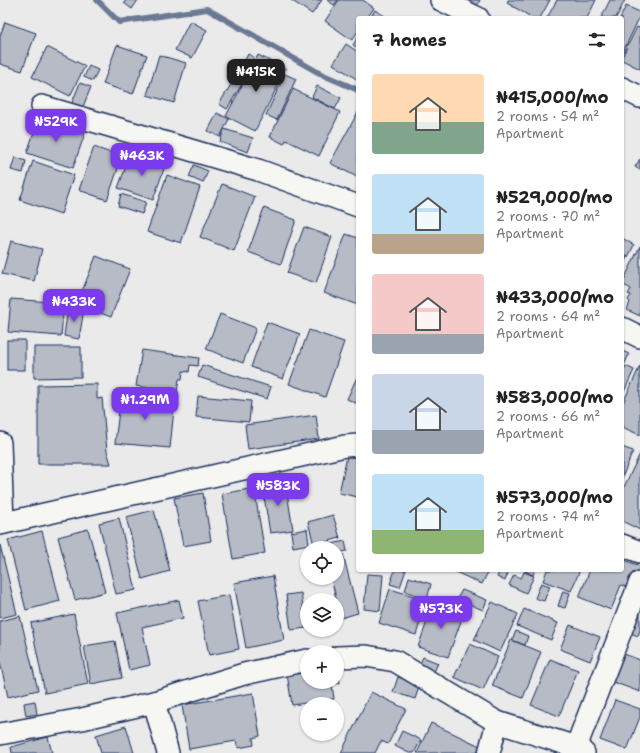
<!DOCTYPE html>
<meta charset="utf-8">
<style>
:root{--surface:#fff;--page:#f2f2f2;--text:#222;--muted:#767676;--accent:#7c3aed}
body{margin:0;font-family:"Shantell Sans",sans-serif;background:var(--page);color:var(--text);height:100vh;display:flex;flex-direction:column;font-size:15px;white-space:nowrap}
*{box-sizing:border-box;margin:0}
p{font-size:13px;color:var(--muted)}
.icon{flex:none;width:22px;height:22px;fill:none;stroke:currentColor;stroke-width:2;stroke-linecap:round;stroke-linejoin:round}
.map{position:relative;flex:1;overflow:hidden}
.details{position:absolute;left:356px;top:16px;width:268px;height:556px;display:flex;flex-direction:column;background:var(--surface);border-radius:4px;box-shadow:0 1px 3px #0004}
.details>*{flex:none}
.fabs{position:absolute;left:300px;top:541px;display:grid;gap:8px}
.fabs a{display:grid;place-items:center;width:44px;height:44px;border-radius:50%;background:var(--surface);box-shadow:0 1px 3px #0004;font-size:20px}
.price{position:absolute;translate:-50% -34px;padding:0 9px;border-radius:8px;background:var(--accent);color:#fff;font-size:13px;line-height:26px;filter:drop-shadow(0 1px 2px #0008)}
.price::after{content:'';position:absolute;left:50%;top:24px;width:12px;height:9px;margin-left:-6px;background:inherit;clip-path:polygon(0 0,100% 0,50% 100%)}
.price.on{background:#222;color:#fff}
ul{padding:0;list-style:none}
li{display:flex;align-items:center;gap:12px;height:100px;padding:0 16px}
li span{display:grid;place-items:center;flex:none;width:112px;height:80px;border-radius:4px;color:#555}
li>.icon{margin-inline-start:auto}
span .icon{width:48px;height:48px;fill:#fffc;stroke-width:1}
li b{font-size:17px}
h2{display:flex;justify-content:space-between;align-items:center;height:48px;padding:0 16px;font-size:17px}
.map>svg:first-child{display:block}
</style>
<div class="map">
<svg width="640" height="753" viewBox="0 0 640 753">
<rect width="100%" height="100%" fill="#e9eae9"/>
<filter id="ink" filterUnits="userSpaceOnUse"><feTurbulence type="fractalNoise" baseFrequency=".025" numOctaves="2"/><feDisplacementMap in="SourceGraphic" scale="8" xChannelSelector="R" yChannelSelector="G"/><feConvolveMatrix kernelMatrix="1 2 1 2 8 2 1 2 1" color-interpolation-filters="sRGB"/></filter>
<g filter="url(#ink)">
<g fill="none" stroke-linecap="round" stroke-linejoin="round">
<path stroke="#6c7995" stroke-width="6" d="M97 0 119 22 207 9 321 74 358 90"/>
</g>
<g fill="#b6bbc6" stroke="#1b2f5e">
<path d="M126 0H138L132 9 124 3Z"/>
<path d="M291 0H322L312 14Z"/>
<path d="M327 0H338L334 5Z"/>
<path d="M339 0H363L374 8 367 18H358V31L352 40 325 21Z"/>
<path d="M467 0H480L477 6Z"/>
<path d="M508 0H550L540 18H533L507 3Z"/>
<path d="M557 0H596L587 18H547Z"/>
<path d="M610 0H625L616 18H601Z"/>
<path d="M626 6 640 12V16L622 54V18H620Z"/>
<path d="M375 10 388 18H370Z"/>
<path d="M190 21 207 30 192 58 175 50Z"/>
<path d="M5 22 36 33 22 71 0 64V36Z"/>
<path d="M637 27 640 28V69L622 60V57Z"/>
<path d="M358 37V48L353 45Z"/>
<path d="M346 44 358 52V80L333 64Z"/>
<path d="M117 45 147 55 133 94 103 84Z"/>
<path d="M47 47 85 66 70 96 32 77Z"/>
<path d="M248 54 254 57 246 72 241 68Z"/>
<path d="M159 55 186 63 174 103 147 95Z"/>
<path d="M258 55 286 69 255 131 226 116Z"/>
<path d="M89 66 98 70 93 81 84 77Z"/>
<path d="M285 74 296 79 277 120 266 115Z"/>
<path d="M235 78 243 82 227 109 219 104Z"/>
<path d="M80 83 91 87 82 109 71 105Z"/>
<path d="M317 86 341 98 335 109 312 97Z"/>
<path d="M293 89 340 112 319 156 286 140 284 144 270 137Z"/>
<path d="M358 112V175L357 177 330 163Z"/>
<path d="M217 113 229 119 220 137 208 131Z"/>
<path d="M39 117 85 133 73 168 27 153Z"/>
<path d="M224 129 253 138 248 152 220 142Z"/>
<path d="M94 147 122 157 107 200 79 190Z"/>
<path d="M131 153 165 166 153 200 118 188Z"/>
<path d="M15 157 26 161 23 173 11 170Z"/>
<path d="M640 159V170L635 167Z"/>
<path d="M33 161 74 175 61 214 20 200Z"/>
<path d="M194 165 208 171 203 183 189 177Z"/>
<path d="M167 175 200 187 181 243 147 232Z"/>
<path d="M222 184 255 197 234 251 200 237Z"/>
<path d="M121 194 146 202 142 214 118 206Z"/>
<path d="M264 208 296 220 281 264 248 252Z"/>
<path d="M304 227 332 237 316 283 287 273Z"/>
<path d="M346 234 358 238V305L324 293Z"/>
<path d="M622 238 634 245 628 257 622 254Z"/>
<path d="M11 241 42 249 34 281 2 274Z"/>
<path d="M640 246V316L627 310 630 302 628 300 631 295 628 294 631 289 622 284Z"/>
<path d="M622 255 627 257 622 267Z"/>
<path d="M96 256 130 269 111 317 77 304Z"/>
<path d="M11 299 64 303 61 336 8 332Z"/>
<path d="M68 307 84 309 79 339 64 336Z"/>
<path d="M220 314 256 328 243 363 206 349Z"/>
<path d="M267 322 300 334 283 379 251 367Z"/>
<path d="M309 330 344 342 325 397 289 384Z"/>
<rect x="7" y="340" width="18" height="30"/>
<path d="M34 347H81V377L34 378Z"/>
<path d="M142 350 199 358 198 366 190 365 189 372 183 371 182 379H179L177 392 136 386Z"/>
<path d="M622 351 629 354 622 370Z"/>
<path d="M202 365 271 387 267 399 198 377Z"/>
<path d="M626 366 634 370 622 396V374Z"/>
<path d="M640 366V435L622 427V405Z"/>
<path d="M358 375V404L347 399Z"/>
<path d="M97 384V399L102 398 107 451 111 464H38V385Z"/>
<path d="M121 394 175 399 170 448 115 443Z"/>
<path d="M198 396 251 401 249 422 196 417Z"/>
<path d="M316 415 319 439 248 449 245 425Z"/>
<path d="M622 447 633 451 622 478Z"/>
<path d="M640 454V530L622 521V491Z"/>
<path d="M347 456 358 458V497L339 493Z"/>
<path d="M285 480 293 530 270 533 262 484Z"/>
<path d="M254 488 265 553 233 559 222 494Z"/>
<path d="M203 493 211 541 183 546 174 498Z"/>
<path d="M154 510 170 571 142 579 126 517Z"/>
<path d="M333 515 340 538 314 545 308 522Z"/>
<path d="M119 518 136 590 116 594 99 523Z"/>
<path d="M88 529 105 592 75 600 58 537Z"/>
<path d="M307 529 309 544 293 547 291 532Z"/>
<path d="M42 531 60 601 26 610 8 540Z"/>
<path d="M345 541 347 551 337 553V548H313Z"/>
<path d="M0 545 17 614 0 618Z"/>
<path d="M343 554 358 613 341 618 331 578H337V555Z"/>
<path d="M622 559 640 566V569L632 589 621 585 611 610 579 597 590 570H622Z"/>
<path d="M395 570H406L400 587 390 584Z"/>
<path d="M451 570H489L482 584Z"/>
<path d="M500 570H509L505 581 497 577Z"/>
<path d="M523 570H535L533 575Z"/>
<path d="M547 570H580L571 591 543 581Z"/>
<path d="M524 572 534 576 526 593 509 585 514 575 521 578Z"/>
<path d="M367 574 383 575 380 611 364 609Z"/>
<path d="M273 576 284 640 246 648 234 583Z"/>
<path d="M409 577 431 584 427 599 405 591Z"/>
<path d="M541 583 550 586 544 601 535 598Z"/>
<path d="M390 589 427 600 416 635 379 623Z"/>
<path d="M462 590 487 600 483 610 457 599Z"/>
<path d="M563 591 570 593 565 608 558 606Z"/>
<path d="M301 593 306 628 291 630 286 595Z"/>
<path d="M229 595 239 649 209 655 198 601Z"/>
<path d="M179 600 183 618 142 627 150 665 129 670 117 613Z"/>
<path d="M640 601V630L638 636 628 632Z"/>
<path d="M434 602 464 613 448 657 418 647Z"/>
<path d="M492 602 518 614 500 652 474 640Z"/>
<path d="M524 609 558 623 551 640 517 626Z"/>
<path d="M74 614 88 684 45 693 31 623Z"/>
<path d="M20 616 38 690 8 697 0 662V621Z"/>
<path d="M570 625 600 637 590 661 560 649Z"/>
<path d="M516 631 528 636 525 645 512 640Z"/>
<path d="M511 640 541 652 523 698 492 686Z"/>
<path d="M115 641 122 678 91 684 84 646Z"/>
<path d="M470 644 498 657 483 690 454 677Z"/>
<path d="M624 654 640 660V692L613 682Z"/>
<path d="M423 657 438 663 433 674 418 668Z"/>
<path d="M550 659 578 670 559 716 531 705Z"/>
<path d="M337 666 340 683 332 684 334 699 292 705 287 674 307 671V682H337Z"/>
<path d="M398 677 420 684 415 699 393 692Z"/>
<path d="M371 692 406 709 388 744 381 741 375 753H341Z"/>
<path d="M253 693 260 736 253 738 254 745 238 748 236 741 189 749 182 705Z"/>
<path d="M615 700 640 709V717L627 750 600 740Z"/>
<path d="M35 701 37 714 26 716 24 703Z"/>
<path d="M431 723 480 746 477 753H417Z"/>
<path d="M126 726 134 753H101L96 735Z"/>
<path d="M402 731 421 740 414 753H409L395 746Z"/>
<path d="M48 737 52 753H12L11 747Z"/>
</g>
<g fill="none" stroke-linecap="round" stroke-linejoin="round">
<defs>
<g id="street">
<path d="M441 0 478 18"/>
<path d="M622 88 640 97"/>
<path d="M42 106 258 170 358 206"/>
<path d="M622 328 640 337"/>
<path d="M0 443 3 523"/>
<path d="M0 524 345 446 358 445"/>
<path d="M622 545 640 552"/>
<path d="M337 657 366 656 395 661 497 722 576 747 584 753"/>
<path d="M154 702 168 753"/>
<path d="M0 734 82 719 154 702 244 674 307 660"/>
<path d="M576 747 640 582"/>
<path d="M489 753 497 722"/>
</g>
</defs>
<use href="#street" stroke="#1b2f5e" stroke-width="24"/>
<use href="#street" stroke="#f6f6f2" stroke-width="21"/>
</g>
</g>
</svg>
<div class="fabs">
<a><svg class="icon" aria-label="locate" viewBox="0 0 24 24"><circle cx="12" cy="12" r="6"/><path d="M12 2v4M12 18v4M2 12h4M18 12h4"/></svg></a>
<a><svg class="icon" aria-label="layers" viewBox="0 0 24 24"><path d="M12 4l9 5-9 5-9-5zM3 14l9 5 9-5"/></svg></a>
<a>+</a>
<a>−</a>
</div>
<b class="price on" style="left:256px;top:93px">₦415K</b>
<b class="price" style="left:56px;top:143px">₦529K</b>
<b class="price" style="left:142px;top:177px">₦463K</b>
<b class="price" style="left:74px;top:323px">₦433K</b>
<b class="price" style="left:145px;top:421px">₦1.29M</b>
<b class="price" style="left:278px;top:507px">₦583K</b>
<b class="price" style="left:441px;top:630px">₦573K</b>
<section class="details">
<h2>7 homes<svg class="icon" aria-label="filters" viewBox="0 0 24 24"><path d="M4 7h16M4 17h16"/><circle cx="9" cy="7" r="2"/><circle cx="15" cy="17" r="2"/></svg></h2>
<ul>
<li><span style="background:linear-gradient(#ffd9b3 60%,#7fa58c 0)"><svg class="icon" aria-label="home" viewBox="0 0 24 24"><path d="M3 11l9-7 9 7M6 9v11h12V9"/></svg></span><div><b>₦415,000/mo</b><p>2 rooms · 54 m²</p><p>Apartment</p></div></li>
<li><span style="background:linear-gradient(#bfe0f5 75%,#b9a48a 0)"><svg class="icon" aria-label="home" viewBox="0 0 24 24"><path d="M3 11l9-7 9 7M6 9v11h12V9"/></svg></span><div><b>₦529,000/mo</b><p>2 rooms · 70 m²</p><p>Apartment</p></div></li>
<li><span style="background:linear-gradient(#f6c9c9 75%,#9aa5b1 0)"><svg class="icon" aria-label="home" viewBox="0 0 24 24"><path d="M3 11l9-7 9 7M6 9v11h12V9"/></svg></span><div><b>₦433,000/mo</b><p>2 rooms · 64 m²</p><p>Apartment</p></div></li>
<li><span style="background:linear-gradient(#c9d6e8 70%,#9aa5b1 0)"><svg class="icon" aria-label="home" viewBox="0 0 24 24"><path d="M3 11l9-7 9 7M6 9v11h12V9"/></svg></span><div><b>₦583,000/mo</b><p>2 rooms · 66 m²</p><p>Apartment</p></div></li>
<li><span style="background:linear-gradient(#bfe0f5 70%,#8fb573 0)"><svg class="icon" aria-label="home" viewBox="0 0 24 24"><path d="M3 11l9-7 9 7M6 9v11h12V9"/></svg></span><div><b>₦573,000/mo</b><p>2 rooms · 74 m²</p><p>Apartment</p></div></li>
</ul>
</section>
</div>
